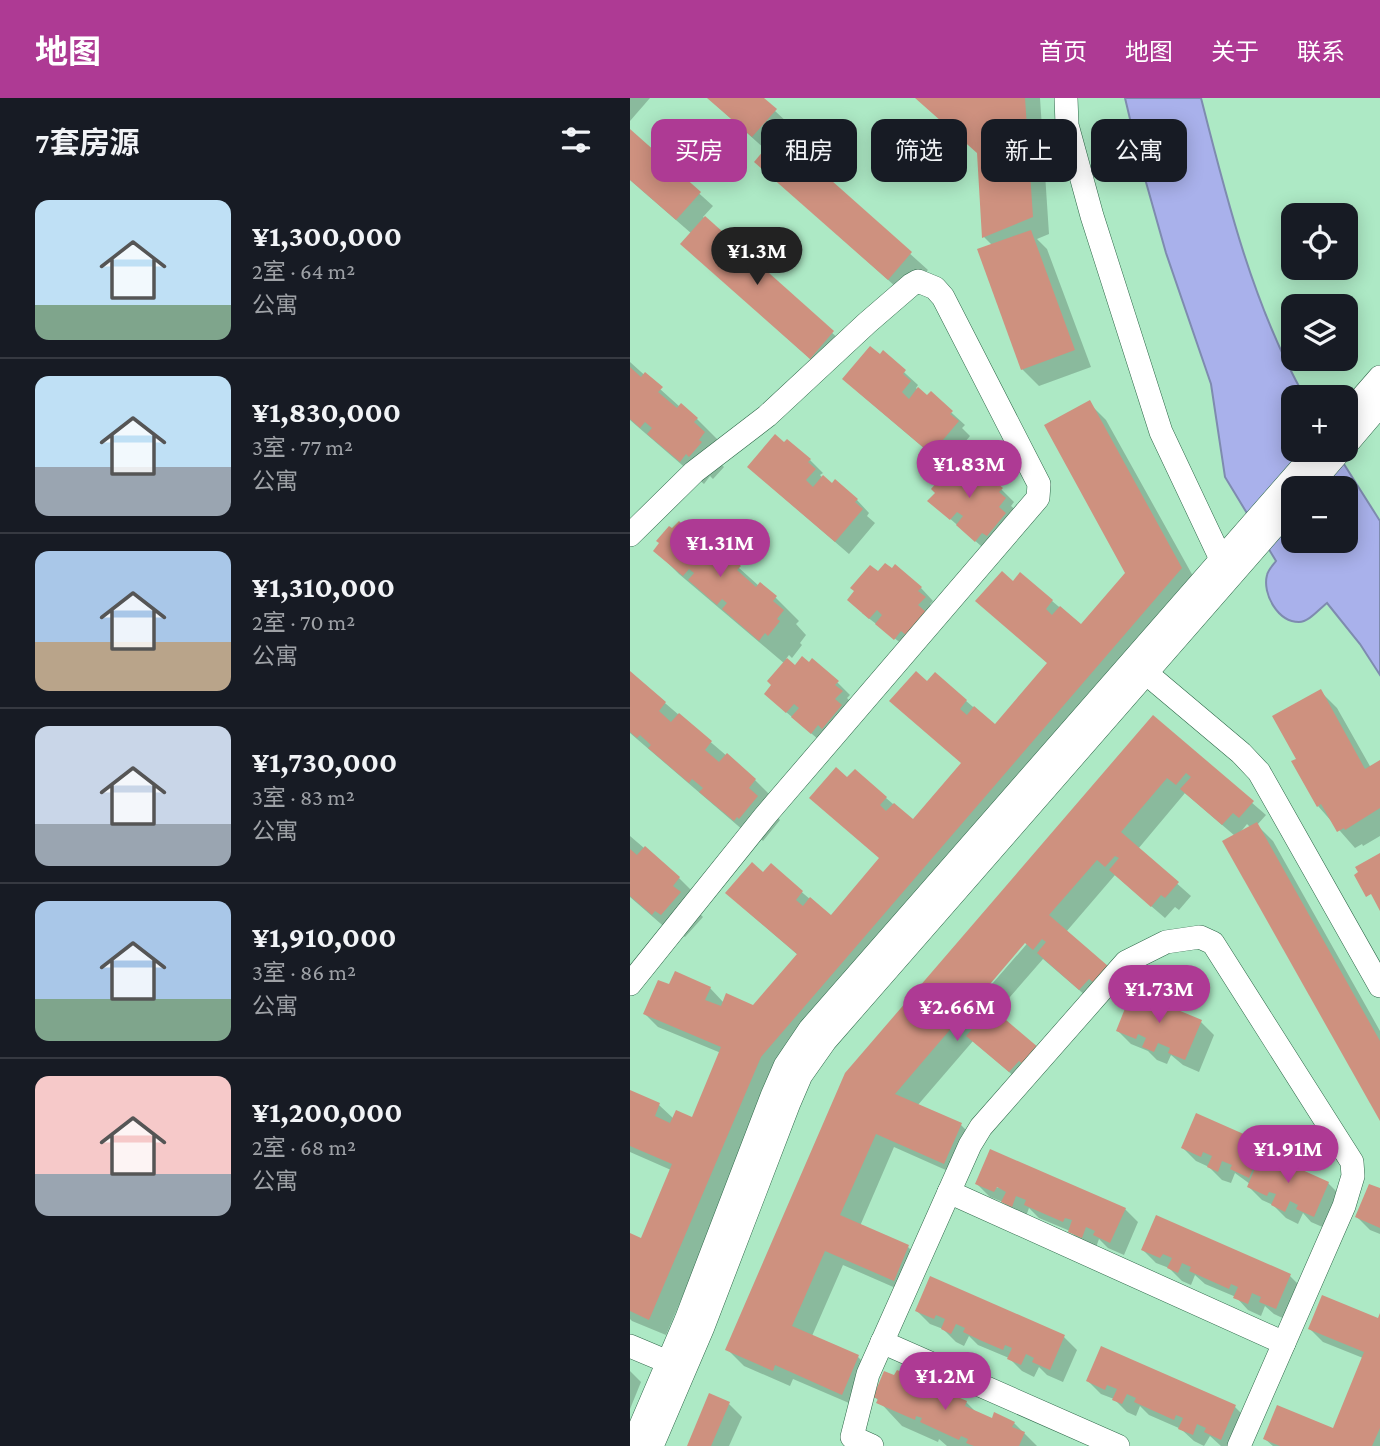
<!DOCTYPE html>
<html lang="zh">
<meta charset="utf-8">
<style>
:root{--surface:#171b24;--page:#242831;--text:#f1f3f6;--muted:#9ea1a6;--line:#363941;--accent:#ae3a94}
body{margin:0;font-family:"Crimson Pro","Noto Sans SC",serif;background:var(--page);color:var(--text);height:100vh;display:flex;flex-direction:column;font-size:26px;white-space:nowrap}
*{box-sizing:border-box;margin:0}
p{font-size:23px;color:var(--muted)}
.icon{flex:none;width:38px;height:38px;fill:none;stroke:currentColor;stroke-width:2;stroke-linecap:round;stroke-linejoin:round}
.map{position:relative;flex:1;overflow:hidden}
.details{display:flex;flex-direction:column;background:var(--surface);width:630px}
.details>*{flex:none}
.guide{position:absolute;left:21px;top:21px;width:623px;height:63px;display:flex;gap:14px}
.tools{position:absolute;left:651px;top:105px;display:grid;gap:14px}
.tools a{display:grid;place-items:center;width:77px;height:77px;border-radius:14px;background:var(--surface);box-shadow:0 4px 18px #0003;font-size:35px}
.price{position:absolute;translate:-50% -60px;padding:0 16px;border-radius:24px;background:var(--accent);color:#fff;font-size:23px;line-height:46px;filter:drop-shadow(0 2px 4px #0008)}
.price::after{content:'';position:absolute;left:50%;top:42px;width:21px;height:16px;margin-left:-10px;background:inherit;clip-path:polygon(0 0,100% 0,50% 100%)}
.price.on{background:#222;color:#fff}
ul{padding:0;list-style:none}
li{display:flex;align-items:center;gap:21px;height:175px;padding:0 35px}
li+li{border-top:2px solid var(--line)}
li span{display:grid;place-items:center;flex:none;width:196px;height:140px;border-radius:14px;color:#555}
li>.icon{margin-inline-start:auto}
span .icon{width:84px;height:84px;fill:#fffc;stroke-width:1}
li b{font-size:30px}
h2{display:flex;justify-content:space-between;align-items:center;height:84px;padding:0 35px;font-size:30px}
.tag{padding:0 24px;border-radius:14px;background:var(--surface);box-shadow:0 4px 18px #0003;font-size:24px;line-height:63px}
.tag.on{background:var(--accent);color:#fff}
header{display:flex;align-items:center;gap:42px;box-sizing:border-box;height:98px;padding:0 35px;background:var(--accent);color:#fff}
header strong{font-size:33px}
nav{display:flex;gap:38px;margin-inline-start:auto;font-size:24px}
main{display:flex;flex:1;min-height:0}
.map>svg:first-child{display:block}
</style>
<header>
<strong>地图</strong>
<nav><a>首页</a><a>地图</a><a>关于</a><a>联系</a></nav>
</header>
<main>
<section class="details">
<h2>7套房源<svg class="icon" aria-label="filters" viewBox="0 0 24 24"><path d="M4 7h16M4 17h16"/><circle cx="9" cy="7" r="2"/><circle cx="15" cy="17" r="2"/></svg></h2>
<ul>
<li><span style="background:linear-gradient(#bfe0f5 75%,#7fa58c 0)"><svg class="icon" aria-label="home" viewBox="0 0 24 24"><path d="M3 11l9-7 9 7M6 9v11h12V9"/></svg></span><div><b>¥1,300,000</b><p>2室 · 64 m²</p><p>公寓</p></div></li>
<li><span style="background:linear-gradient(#bfe0f5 65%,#9aa5b1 0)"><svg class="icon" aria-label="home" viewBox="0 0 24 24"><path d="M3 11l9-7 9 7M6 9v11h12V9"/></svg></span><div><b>¥1,830,000</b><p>3室 · 77 m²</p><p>公寓</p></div></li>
<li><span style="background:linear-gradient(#a9c7e8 65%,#b9a48a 0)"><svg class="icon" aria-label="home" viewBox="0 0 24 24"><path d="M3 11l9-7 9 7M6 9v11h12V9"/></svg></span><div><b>¥1,310,000</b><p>2室 · 70 m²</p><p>公寓</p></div></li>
<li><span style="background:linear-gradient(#c9d6e8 70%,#9aa5b1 0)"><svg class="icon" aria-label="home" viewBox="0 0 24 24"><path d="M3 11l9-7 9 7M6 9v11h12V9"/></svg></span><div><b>¥1,730,000</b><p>3室 · 83 m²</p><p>公寓</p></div></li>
<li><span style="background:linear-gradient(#a9c7e8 70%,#7fa58c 0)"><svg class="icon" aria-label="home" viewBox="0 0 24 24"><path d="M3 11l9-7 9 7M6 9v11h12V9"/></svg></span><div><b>¥1,910,000</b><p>3室 · 86 m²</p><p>公寓</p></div></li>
<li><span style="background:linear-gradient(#f6c9c9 70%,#9aa5b1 0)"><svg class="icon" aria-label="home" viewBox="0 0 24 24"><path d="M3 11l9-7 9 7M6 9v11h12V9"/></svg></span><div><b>¥1,200,000</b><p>2室 · 68 m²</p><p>公寓</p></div></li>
</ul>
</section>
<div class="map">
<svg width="750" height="1348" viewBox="0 0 750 1348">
<rect width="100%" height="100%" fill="#ade9c5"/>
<path fill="#a9b1eb" stroke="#7e8baf" stroke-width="2" fill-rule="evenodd" d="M495 0H571C596 99 624 211 675 299H663V352H705L750 423V577L730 546 697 505C689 511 679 524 669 524 648 524 632 496 637 477 638 472 643 467 646 463L595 379 581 286 536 155 510 63ZM663 390H716V443H663Z"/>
<g fill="#0003" fill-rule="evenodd">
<path d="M0 0H20L0 23Z"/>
<path d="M78 0H131L158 25 148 37 298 172 275 197 126 64 136 52Z"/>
<path d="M287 0H410L419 136 407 141 417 151 461 269 409 288 392 271 363 148 354 139 348 55Z"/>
<path d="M0 33 83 108 73 119 220 251 197 276 52 146 62 136 0 82Z"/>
<path d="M253 255 288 287 286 290 288 292 298 299 301 296 335 327 332 330 340 338 315 368 227 293Z"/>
<path d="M0 264 50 309 52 308 67 321 90 344 91 366 94 369 83 381 80 378 74 386 0 322Z"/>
<path d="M459 305 476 322 568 487 147 976 36 1237 2 1223 0 1221V1137L12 1142 41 1072 0 1054V994L29 1007 44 1021H63L91 955 28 929 15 916 40 889 80 890 94 905 124 909 168 857 111 808 141 768 201 819 251 761 217 682 256 700 283 723 333 666 298 585 305 576 365 628 419 566 347 503 383 485 422 503 452 528 497 475Z"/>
<path d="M180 362 193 375 190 377 193 380 227 402 239 415 237 418 245 425 219 456 132 381Z"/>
<path d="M329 377 371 391 384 404 381 408 388 414 359 455 300 403Z"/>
<path d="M59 425 129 488 130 486 146 500 169 523 166 526 176 537 170 545 172 547 162 560 159 557 156 561 165 569 207 584 220 597 217 600 224 607 195 647 149 608 155 566 49 476 26 453Z"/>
<path d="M248 476 291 490 303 503 300 506 307 513 272 546 232 515Z"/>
<path d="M1 576 125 682 148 705 142 713 150 722 133 743 131 741 128 745 0 635Z"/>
<path d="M690 593 707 610 741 670 750 664V738L733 748 732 746 725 750 688 708 668 661Z"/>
<path d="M523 619 636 717 627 727 643 743 750 933V1020L605 738 555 695 508 751 561 798 549 812 545 809 535 820 485 777 436 834 477 869 463 904 413 861 366 915 408 951 393 986 343 943 287 1008 331 1027 344 1040 327 1077 264 1049 230 1128 278 1149 291 1162 277 1195 213 1167 182 1238 228 1259 241 1272 226 1308 163 1281 160 1288 114 1268 97 1251 217 976ZM617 726 621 730 609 736ZM399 838 402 840 349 901 347 899Z"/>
<path d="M0 738 49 780 72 803 65 811 73 819 55 839 49 835 46 839 0 799Z"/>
<path d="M571 924 584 937 569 974 553 967 541 957 537 966 527 962 518 953 501 946 488 933Z"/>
<path d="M633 1046 646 1060 645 1062 698 1085 711 1098 697 1131 681 1124 673 1115 668 1126 656 1120 643 1107 632 1102 619 1089 620 1086 605 1075 601 1085 592 1082 579 1069 566 1063 553 1050Z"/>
<path d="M347 1086 495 1111 508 1124 494 1157 478 1150 469 1141 465 1152 453 1146 440 1133 409 1120 399 1110 395 1121 386 1117 373 1104 360 1099Z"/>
<path d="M750 1092V1136L740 1132 727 1119Z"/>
<path d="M513 1152 660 1178 673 1191 659 1223 644 1216 635 1208 631 1218 618 1212 606 1199 575 1186 565 1177 561 1187 552 1183 539 1170 526 1165Z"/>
<path d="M287 1213 434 1239 447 1252 433 1284 417 1277 409 1269 404 1279 392 1273 379 1260 348 1247 339 1238 334 1248 326 1244 313 1231 300 1226Z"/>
<path d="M750 1220V1348H643L635 1341 704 1333 733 1260 693 1244 680 1231 749 1223Z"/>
<path d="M472 1250 605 1309 618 1322 607 1348H591L580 1338 574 1348 564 1343 551 1331 519 1317 510 1308 506 1318 497 1314 484 1301 471 1296 458 1283Z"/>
<path d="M0 1273 11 1284 0 1311Z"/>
<path d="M287 1283 298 1294 313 1300 336 1304 347 1315 363 1322 384 1325 407 1348H317L309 1341 308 1344 272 1328 245 1299Z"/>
<path d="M99 1306 112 1319 99 1348H61Z"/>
</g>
<g fill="#ce917f">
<path d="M77 0H134L147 11 122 39Z"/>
<path d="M285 0H395L403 119 352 140 347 55Z"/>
<path d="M0 31 71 94 46 122 0 82Z"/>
<path d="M148 35 282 154 258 182 124 64Z"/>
<path d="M75 118 204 233 180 261 50 146Z"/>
<path d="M401 132 445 252 391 272 347 151Z"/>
<path d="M240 248 250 256 253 252 276 272 273 276 281 283 272 294 279 301 288 289 297 297 301 293 323 313 320 316 329 323 301 356 212 281Z"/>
<path d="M0 269 11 279 15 274 33 289 28 294 47 310 51 305 68 320 64 324 75 334 69 342 72 344 59 359 56 356 50 364 17 336 22 330 15 324 10 330 0 321Z"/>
<path d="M460 302 552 470 131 959 19 1222 0 1213V1135L11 1140 42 1066 0 1048V992L30 1005 25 1018 40 1025 46 1012 62 1019 91 949 13 916 28 882 39 886 45 873 81 889 75 902 91 908 96 895 123 907 167 856 95 795 122 764 133 774 141 765 173 793 166 802 173 808 180 799 201 817 249 760 179 700 206 669 217 679 225 671 257 699 250 707 256 713 264 705 283 721 331 665 259 603 286 573 297 583 305 574 337 602 330 611 337 617 344 608 365 626 417 565 345 503 372 473 383 483 390 474 423 502 416 511 422 517 430 508 451 526 495 475 414 327Z"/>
<path d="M145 336 154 344 157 341 181 361 178 364 186 371 176 382 183 389 193 377 202 385 205 381 228 401 225 404 233 411 205 444 117 369Z"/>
<path d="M336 366 343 372 346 368 373 390 369 394 376 400 369 409 376 415 357 438 352 435 345 444 326 427 333 418 327 414 320 422 297 403 305 395 301 391 321 368 329 375Z"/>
<path d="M49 423 54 428 59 423 76 438 72 443 90 458 94 453 111 468 107 472 126 489 130 484 147 498 143 503 154 512 147 521 150 523 138 538 135 535 129 543 92 511 97 505 92 501 87 507 58 482 64 475 59 471 53 478 23 453 29 445 26 443 39 428 42 430Z"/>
<path d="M255 465 262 470 265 466 292 489 288 493 296 499 288 507 296 514 276 537 271 533 264 542 245 526 252 517 247 512 239 521 217 502 224 493 220 490 240 467 248 473Z"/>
<path d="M172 558 179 564 182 560 209 583 205 587 213 593 205 601 212 607 192 631 188 627 181 636 161 619 169 610 164 606 156 615 134 596 141 587 137 583 157 560 165 567Z"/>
<path d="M0 573 36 604 29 613 41 624 49 615 82 643 75 652 89 664 97 655 126 681 119 690 128 698 109 721 107 719 104 723 69 694 73 690 62 681 59 685 18 650 21 647 10 637 7 640 0 634Z"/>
<path d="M691 591 735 671 750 662V710L715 732 714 730 707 734 691 706 687 709 661 663 666 661 642 618Z"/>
<path d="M523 617 624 703 609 720 603 715 592 727 550 691 561 679 556 675 546 687 537 680 491 734 549 784 535 800 531 797 521 809 479 772 489 760 485 758 475 769 467 762 419 817 478 868 464 885 459 881 449 892 407 855 416 844 412 841 403 852 395 845 349 899 409 950 394 967 389 963 379 974 336 938 346 927 342 923 333 934 324 927 265 996 332 1025 314 1066 246 1036 210 1117 279 1147 264 1183 195 1153 162 1228 229 1257 212 1297 145 1267 143 1273 95 1252 215 975Z"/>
<path d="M627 724 750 943V1023L592 743Z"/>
<path d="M15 748 50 779 43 788 51 794 31 817 25 813 22 817 0 798V751L7 757Z"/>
<path d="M750 755V813L741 796 736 799 724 777 728 774 725 769Z"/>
<path d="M502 893 572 922 555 962 538 955 540 950 528 945 524 954 512 949 516 940 508 936 506 941 486 933Z"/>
<path d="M566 1015 634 1045 619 1080 600 1071 602 1067 592 1063 588 1074 577 1069 582 1058 573 1054 571 1059 551 1050Z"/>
<path d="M360 1051 496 1110 480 1145 463 1137 465 1133 456 1129 452 1140 438 1134 442 1122 435 1120 433 1124 394 1107 396 1102 386 1098 382 1109 371 1104 376 1094 367 1089 364 1094 345 1086Z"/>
<path d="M632 1054 699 1084 684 1119 666 1111 668 1107 660 1103 655 1114 641 1107 646 1096 639 1094 637 1098 617 1089Z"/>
<path d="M739 1086 750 1090V1130L725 1119Z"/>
<path d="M526 1117 661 1176 646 1211 629 1204 631 1199 622 1195 618 1206 603 1200 608 1189 601 1186 599 1191 559 1173 561 1169 552 1165 548 1175 537 1170 542 1160 533 1156 530 1160 511 1152Z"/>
<path d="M300 1178 435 1237 420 1272 402 1264 404 1260 396 1256 391 1267 377 1261 382 1250 375 1247 373 1252 352 1243 333 1234 335 1230 326 1226 321 1236 311 1231 315 1221 306 1217 304 1221 285 1213Z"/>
<path d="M692 1197 748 1220 750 1215V1330L742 1348H650L633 1341 647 1307 703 1330 734 1254 678 1231Z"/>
<path d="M471 1248 606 1307 591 1342 574 1334 576 1330 567 1326 563 1337 548 1331 553 1320 546 1317 544 1322 504 1304 506 1300 497 1296 492 1306 482 1302 487 1291 477 1287 475 1292 456 1283Z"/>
<path d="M267 1272 288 1281 286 1286 312 1298 314 1293 337 1303 335 1308 362 1320 364 1314 385 1324 382 1329 395 1334 389 1348H344L336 1345 338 1341 331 1338 329 1342 290 1324 292 1320 286 1318 285 1322 246 1305 248 1301 243 1299 254 1273 264 1277Z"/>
<path d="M79 1295 100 1304 81 1348H57Z"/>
</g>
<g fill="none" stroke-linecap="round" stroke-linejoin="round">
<defs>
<g id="minor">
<path d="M436 0 437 27 462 118 531 334 591 461"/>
<path d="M716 318 750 279"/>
<path d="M716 347 750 307"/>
<path d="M678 390 711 352"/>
<path d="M0 437 64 374 137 318 237 225 281 187 288 183 305 190 313 199 409 386 408 400 135 718 0 886"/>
<path d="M516 575 611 655 629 674 750 888"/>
<path d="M319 1094 654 1245"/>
<path d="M252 1244 488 1348"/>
<path d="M0 1248 38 1264"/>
<path d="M2 1348 56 1222 142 998 155 968 180 931 687 352"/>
<path d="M22 1348 73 1229 159 1005 171 977 195 943 663 407"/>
<path d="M242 1348 222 1339 238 1276 340 1047 351 1029 496 864 536 844 570 839 583 845 722 1064 723 1078 714 1108 609 1348"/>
</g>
</defs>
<use href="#minor" stroke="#2d6748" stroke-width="24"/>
<use href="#minor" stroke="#fff" stroke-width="23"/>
</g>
</svg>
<div class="tools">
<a><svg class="icon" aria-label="locate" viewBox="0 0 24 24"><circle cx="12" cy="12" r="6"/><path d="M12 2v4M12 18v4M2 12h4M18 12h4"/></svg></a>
<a><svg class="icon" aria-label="layers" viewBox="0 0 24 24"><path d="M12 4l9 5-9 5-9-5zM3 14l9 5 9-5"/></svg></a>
<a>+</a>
<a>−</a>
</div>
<b class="price on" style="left:127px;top:189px">¥1.3M</b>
<b class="price" style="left:339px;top:402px">¥1.83M</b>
<b class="price" style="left:90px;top:481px">¥1.31M</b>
<b class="price" style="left:529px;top:927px">¥1.73M</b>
<b class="price" style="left:327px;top:945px">¥2.66M</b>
<b class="price" style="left:658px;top:1087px">¥1.91M</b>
<b class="price" style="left:315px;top:1314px">¥1.2M</b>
<div class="guide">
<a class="tag on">买房</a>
<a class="tag">租房</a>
<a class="tag">筛选</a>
<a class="tag">新上</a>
<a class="tag">公寓</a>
</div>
</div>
</main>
